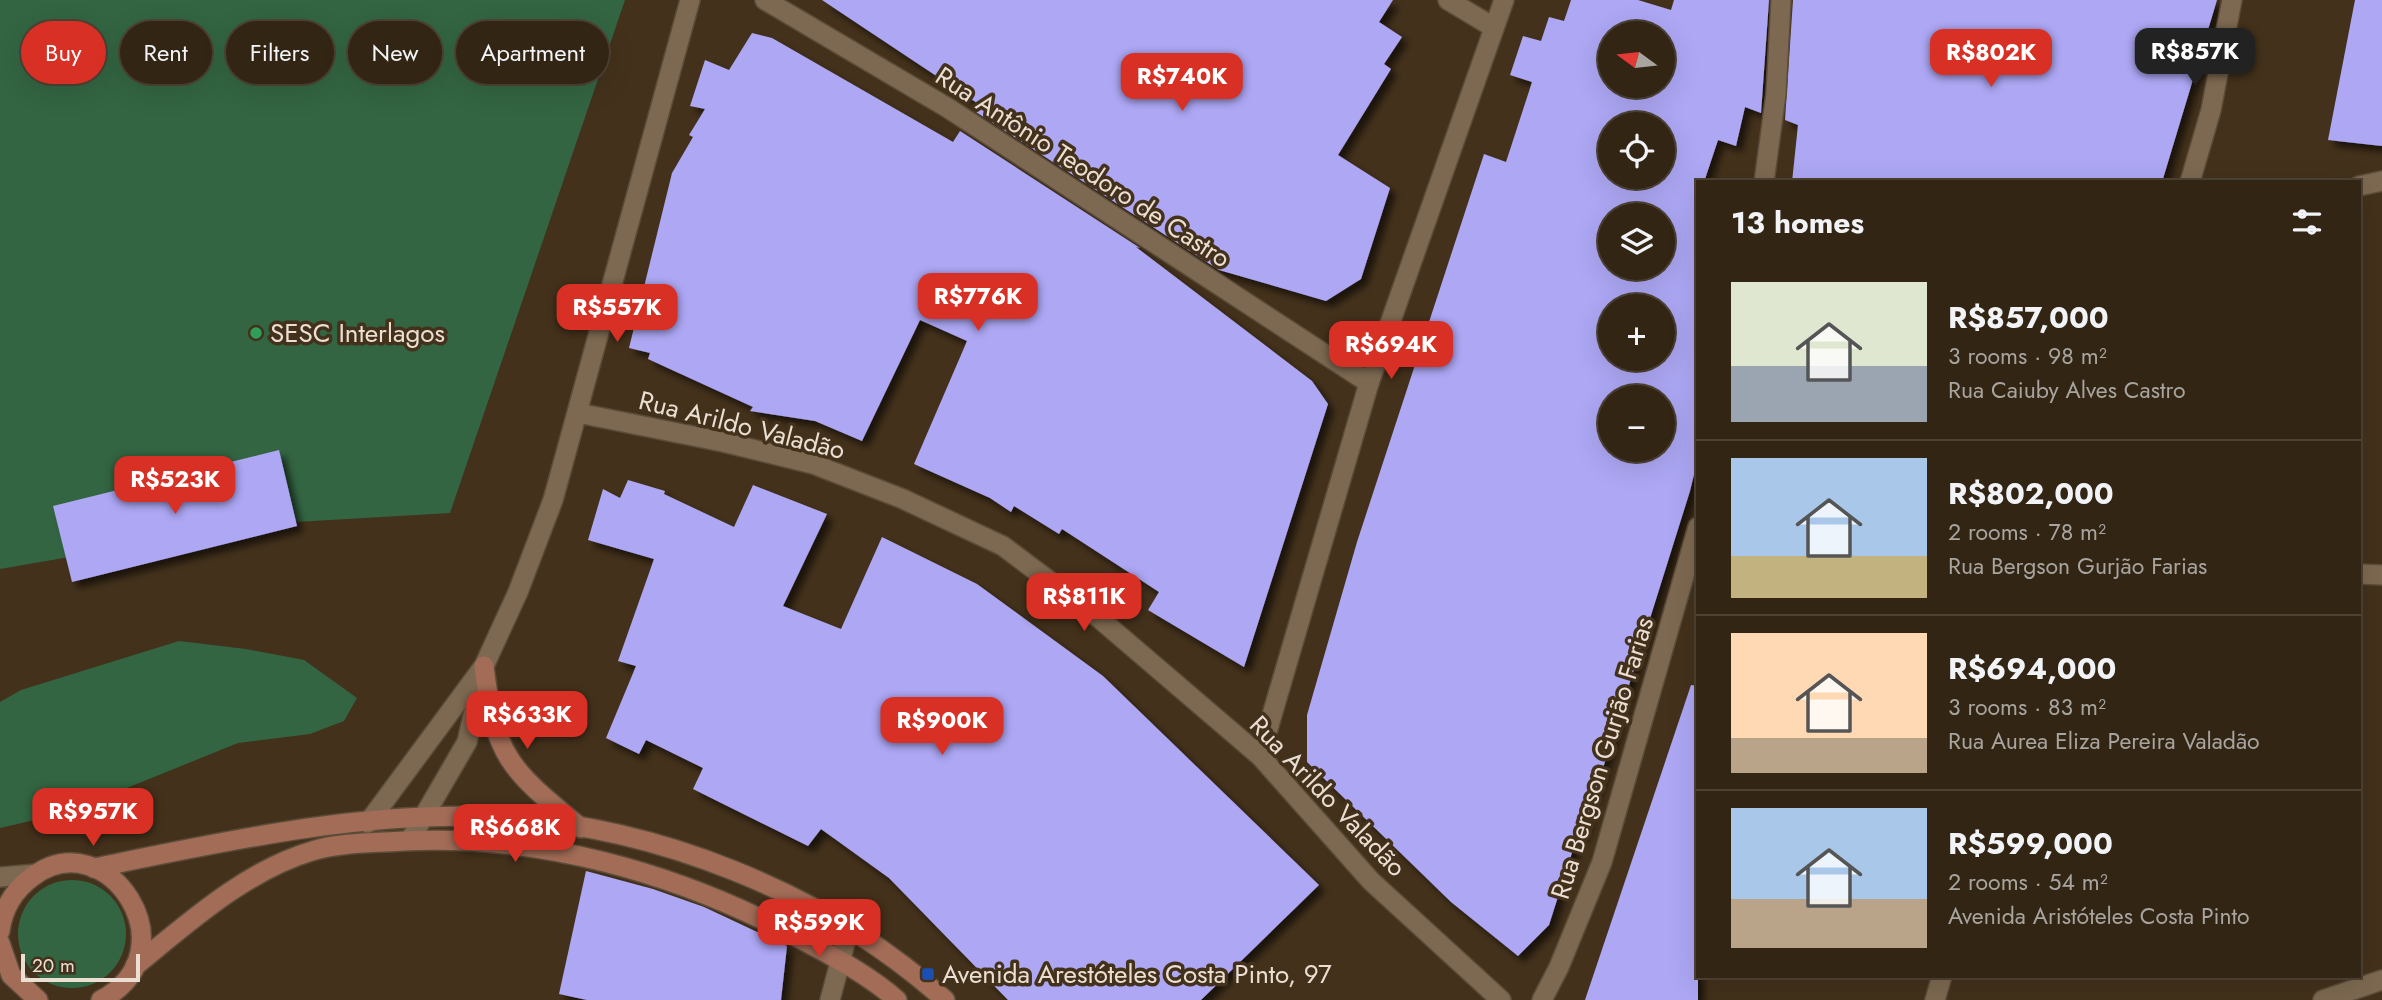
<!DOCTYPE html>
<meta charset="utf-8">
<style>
:root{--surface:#322514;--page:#3a2d1d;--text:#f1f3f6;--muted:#a8a5a0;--line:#4d4234;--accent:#d93025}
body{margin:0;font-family:Jost,sans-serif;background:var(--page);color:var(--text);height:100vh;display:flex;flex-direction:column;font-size:26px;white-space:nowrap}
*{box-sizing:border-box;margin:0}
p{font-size:23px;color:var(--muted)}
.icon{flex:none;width:38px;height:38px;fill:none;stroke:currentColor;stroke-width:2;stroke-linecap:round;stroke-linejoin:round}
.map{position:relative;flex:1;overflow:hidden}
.panel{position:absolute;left:1696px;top:180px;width:665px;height:798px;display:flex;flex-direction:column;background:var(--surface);border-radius:0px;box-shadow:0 7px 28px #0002,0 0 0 2px var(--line)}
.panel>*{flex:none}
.guide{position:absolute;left:21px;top:21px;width:665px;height:63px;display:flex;gap:14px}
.needle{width:46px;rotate:285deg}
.buttons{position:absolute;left:1598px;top:21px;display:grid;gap:14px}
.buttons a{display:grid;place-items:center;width:77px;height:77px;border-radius:50%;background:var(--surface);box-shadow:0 7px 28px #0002,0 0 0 2px var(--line);font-size:35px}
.scale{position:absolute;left:21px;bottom:18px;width:119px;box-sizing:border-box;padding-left:7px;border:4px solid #eadfd2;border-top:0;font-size:19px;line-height:24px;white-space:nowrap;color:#eadfd2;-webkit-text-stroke:5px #43311b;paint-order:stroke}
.price{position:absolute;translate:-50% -60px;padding:0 16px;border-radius:14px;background:var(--accent);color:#fff;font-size:23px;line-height:46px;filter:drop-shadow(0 2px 4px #0008)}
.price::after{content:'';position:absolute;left:50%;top:42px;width:21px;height:16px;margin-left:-10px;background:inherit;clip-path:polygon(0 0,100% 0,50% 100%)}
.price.active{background:#222;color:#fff}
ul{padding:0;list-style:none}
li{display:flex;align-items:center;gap:21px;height:175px;padding:0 35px}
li+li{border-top:2px solid var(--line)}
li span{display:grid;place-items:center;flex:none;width:196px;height:140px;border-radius:0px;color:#555}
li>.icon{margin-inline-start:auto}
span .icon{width:84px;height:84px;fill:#fffc;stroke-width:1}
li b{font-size:30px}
h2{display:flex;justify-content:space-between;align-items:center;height:84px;padding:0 35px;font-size:30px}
.tag{padding:0 24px;border-radius:32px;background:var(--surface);box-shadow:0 7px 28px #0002,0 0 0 2px var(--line);font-size:24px;line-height:63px}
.tag.active{background:var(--accent);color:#fff}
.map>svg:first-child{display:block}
</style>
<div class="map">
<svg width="2382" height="1000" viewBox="0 0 2382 1000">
<defs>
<filter id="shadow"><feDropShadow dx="6" dy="6" stdDeviation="3.5" flood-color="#0009"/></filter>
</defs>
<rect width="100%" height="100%" fill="#43311b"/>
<g fill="#336542">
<path d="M0 0H625L450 513 261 524 0 569Z"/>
<path d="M179 641 246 649 304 660 357 698 344 721 310 734 238 743 65 813 0 828V702L21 690Z"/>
<circle cx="72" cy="934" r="54"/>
</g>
<g fill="#ada7f4" fill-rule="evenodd" filter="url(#shadow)">
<path d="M822 0H1393L1379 22 1402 37 1384 64 1391 69 1338 155 1390 188 1361 279 1326 301 1219 270 973 110 977 103Z"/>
<path d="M1571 0H1638L1671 10 1674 0H1769L1761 113 1745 107 1736 146 1718 140 1704 182H1698V458L1690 491 1582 835 1577 837 1549 925 1518 956 1451 902 1307 762V715L1357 542 1484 154 1506 162 1532 82 1510 75 1523 36 1541 41 1549 17 1564 21ZM1610 33H1662V86H1610ZM1610 124H1662V177H1610ZM1610 215H1662V268H1610ZM1610 306H1662V359H1610ZM1610 397H1662V450H1610Z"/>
<path d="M1793 0H2217L2162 182H1792L1798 125 1785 120Z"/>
<path d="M2355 0H2382V146L2328 140Z"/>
<path d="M752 33 772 38 953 142 960 131 1140 248 1136 247 1312 381 1328 404 1244 667 1148 610 1159 592 1062 529 1059 534 1014 506 1011 512 990 498 914 464 967 341 920 320 862 441 815 421 750 411 753 407 648 359 650 353 629 348 672 173 693 137 689 135 705 109 690 106 705 60 729 70Z"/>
<path d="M279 450 297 526 72 582 53 506Z"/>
<path d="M628 480 665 491 664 494 734 527 753 485 827 514 783 606 841 629 882 537 977 584 1103 676 1319 885 1201 1000H1008L889 878 821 829 808 846 693 789 703 768 646 740 639 754 606 738 636 666 618 661 654 559 588 540 603 489 620 498Z"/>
<path d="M1691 685 1698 686V1000H1585Z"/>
<path d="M586 871 653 889 704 907 787 946 781 1000H587L559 994Z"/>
</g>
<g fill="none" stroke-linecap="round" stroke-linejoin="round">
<defs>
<g id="minor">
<path d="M765 0 948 108 1369 383"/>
<path d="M1448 0 1493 27"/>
<path d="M1764 182 1776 94 1781 0"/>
<path d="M2190 182 2211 110 2232 0"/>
<path d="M2359 186 2382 181"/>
<path d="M578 413 723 442 813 464 903 499 1003 546 1100 619 1260 756 1371 881 1501 1000"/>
<path d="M2359 574 2382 575"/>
<path d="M1260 756 1369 383 1504 0"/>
<path d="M368 823 484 666 518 592 553 500 690 0"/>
<path d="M410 840 467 742 483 671"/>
<path d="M830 1000 849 928"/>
<path d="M1542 1000 1559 967 1602 862 1698 527"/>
<path d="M1935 1000 1942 976"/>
<path d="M2323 1000 2382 980"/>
</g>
<path id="tertiary" d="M0 877 36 874"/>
<g id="secondary">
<path d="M484 666C495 759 511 770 581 828"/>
<path d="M94 868C222 842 360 811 492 817 653 824 825 892 945 1000"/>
<path d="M0 931C3 908 13 891 32 877 107 820 194 951 101 1000"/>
<path d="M0 943 11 975 38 1000"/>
<path d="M135 966C188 923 245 871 312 851 335 844 362 843 386 842 533 831 679 872 808 943 838 959 871 977 897 1000"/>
</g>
</defs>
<use href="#minor" stroke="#5b4c39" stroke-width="22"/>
<use href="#tertiary" stroke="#5b4c39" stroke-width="22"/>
<use href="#secondary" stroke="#5b4c39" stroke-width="22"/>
<use href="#minor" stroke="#7d6951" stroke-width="19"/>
<use href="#tertiary" stroke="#7d6951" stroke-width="19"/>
<use href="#secondary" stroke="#a26c57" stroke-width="19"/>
</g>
<circle fill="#2e9e5b" stroke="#43311b" stroke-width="2.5" cx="256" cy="333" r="7"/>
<rect fill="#1a4fb4" stroke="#43311b" stroke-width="2.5" x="921" y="967" width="14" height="14" rx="3.5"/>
<g text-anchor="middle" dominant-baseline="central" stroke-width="7" stroke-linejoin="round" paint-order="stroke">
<g font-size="26" fill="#eadfd2" stroke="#43311b">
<text transform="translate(1083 167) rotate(33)">Rua Antônio Teodoro de Castro</text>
<text transform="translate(742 425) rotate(14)">Rua Arildo Valadão</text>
<text transform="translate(1602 758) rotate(-73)">Rua Bergson Gurjão Farias</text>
<text transform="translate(1328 796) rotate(46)">Rua Arildo Valadão</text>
</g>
<g font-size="26" fill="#eadfd2" stroke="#43311b" text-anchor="start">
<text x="270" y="333">SESC Interlagos</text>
<text x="942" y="974">Avenida Arestóteles Costa Pinto, 97</text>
</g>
</g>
</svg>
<div class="buttons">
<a><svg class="needle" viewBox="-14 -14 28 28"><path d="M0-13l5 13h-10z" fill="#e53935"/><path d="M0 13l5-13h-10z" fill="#a8a5a0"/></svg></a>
<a><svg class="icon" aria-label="locate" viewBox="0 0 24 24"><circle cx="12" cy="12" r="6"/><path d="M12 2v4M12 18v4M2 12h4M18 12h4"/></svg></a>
<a><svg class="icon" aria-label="layers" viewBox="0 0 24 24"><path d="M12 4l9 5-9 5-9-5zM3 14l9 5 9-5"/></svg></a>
<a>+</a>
<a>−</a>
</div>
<div class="scale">20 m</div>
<b class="price active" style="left:2195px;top:88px">R$857K</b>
<b class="price" style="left:1991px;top:89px">R$802K</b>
<b class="price" style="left:1182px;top:113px">R$740K</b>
<b class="price" style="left:978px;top:333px">R$776K</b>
<b class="price" style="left:617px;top:344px">R$557K</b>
<b class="price" style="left:1391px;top:381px">R$694K</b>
<b class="price" style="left:175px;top:516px">R$523K</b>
<b class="price" style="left:1084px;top:633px">R$811K</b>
<b class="price" style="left:527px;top:751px">R$633K</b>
<b class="price" style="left:942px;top:757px">R$900K</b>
<b class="price" style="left:93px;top:848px">R$957K</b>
<b class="price" style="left:515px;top:864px">R$668K</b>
<b class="price" style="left:819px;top:959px">R$599K</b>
<div class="guide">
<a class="tag active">Buy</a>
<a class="tag">Rent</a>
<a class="tag">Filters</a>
<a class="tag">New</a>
<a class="tag">Apartment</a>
</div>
<section class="panel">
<h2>13 homes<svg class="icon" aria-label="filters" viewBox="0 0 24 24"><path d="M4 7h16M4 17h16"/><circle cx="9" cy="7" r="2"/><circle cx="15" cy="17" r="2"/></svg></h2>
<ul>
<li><span style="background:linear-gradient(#dfe7d0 60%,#9aa5b1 0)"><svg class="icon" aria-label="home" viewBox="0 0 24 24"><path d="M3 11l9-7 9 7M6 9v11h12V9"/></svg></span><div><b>R$857,000</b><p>3 rooms · 98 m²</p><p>Rua Caiuby Alves Castro</p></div></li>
<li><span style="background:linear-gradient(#a9c7e8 70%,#c2b280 0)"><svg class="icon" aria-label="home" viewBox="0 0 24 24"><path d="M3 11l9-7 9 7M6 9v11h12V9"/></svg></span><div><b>R$802,000</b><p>2 rooms · 78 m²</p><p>Rua Bergson Gurjão Farias</p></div></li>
<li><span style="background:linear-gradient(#ffd9b3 75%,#b9a48a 0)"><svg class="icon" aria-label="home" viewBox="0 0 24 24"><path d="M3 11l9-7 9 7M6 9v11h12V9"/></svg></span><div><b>R$694,000</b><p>3 rooms · 83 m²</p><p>Rua Aurea Eliza Pereira Valadão</p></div></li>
<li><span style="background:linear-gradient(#a9c7e8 65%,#b9a48a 0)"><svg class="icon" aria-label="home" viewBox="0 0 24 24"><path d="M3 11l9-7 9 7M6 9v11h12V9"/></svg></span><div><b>R$599,000</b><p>2 rooms · 54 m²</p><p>Avenida Aristóteles Costa Pinto</p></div></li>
</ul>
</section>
</div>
